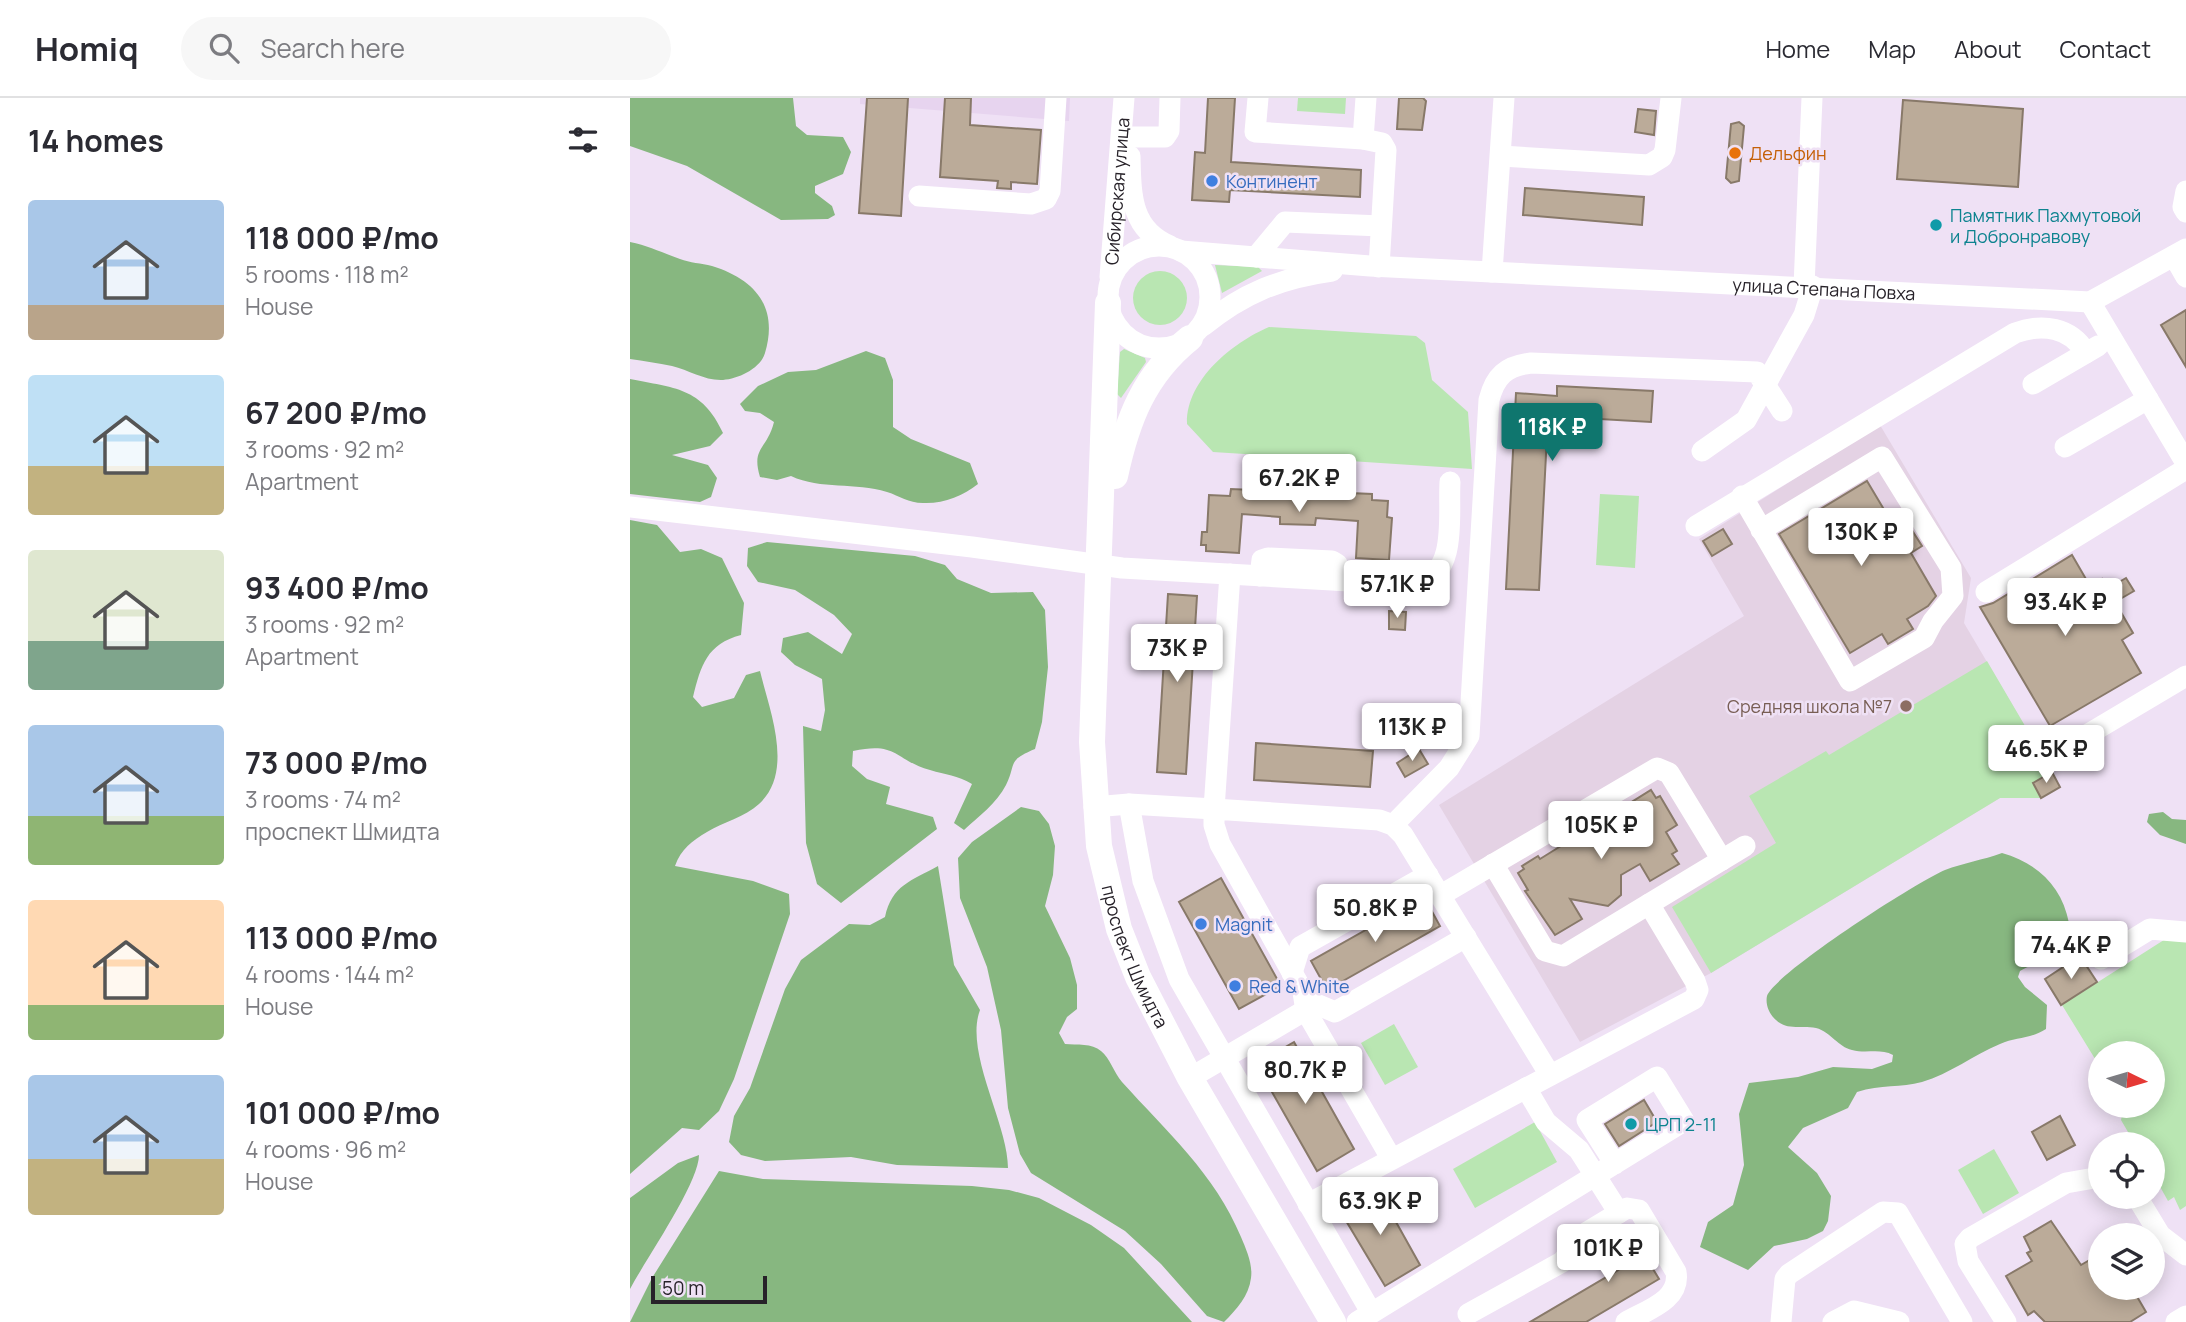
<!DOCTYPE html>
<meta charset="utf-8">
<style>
:root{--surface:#fff;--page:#f7f7f7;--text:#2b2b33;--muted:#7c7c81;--line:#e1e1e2;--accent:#0f766e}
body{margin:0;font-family:Manrope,sans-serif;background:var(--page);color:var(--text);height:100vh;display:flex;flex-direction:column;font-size:26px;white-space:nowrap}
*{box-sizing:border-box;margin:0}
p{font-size:23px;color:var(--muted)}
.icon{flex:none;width:38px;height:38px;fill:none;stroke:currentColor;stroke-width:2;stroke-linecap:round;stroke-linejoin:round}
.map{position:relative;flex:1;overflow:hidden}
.drawer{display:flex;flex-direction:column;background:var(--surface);width:630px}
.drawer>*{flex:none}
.needle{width:46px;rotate:95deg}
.fabs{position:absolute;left:1458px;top:943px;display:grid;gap:14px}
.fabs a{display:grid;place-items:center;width:77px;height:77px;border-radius:50%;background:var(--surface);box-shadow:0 4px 18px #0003;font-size:35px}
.scale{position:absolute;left:21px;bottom:18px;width:116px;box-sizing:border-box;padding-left:7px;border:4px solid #272229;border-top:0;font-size:19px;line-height:24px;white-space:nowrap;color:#272229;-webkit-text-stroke:5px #efe1f5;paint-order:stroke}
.price{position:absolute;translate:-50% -60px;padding:0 16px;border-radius:7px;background:#fff;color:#222;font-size:23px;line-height:46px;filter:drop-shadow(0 2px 4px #0008)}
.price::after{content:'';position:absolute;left:50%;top:42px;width:21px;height:16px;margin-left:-10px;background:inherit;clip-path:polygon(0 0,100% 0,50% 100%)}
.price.selected{background:var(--accent);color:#fff}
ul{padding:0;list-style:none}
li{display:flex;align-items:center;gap:21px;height:175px;padding:0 28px}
li span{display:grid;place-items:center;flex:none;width:196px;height:140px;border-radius:7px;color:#555}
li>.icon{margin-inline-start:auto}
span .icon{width:84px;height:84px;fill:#fffc;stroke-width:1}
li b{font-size:30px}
h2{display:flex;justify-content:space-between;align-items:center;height:84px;padding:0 28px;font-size:30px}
header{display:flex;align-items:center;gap:42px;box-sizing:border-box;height:98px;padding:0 35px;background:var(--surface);border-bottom:2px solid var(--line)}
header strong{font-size:33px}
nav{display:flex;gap:38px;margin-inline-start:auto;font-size:24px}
.search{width:490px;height:63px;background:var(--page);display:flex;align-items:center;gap:18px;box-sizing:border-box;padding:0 24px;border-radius:38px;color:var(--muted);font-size:26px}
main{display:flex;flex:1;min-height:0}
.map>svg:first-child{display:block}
</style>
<header>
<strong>Homiq</strong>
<div class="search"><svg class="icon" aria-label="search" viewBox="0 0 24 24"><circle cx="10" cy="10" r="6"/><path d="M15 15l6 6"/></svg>Search here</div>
<nav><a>Home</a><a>Map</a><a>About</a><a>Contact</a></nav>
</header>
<main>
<section class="drawer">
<h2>14 homes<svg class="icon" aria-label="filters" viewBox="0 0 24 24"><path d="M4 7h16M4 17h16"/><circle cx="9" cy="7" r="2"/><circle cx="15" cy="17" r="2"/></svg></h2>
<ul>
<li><span style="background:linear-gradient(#a9c7e8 75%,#b9a48a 0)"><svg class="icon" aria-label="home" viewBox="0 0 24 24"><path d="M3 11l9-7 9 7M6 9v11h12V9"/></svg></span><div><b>118 000 ₽/mo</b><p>5 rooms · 118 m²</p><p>House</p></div></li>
<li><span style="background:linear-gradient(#bfe0f5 65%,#c2b280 0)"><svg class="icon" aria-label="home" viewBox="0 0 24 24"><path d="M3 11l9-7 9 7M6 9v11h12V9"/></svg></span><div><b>67 200 ₽/mo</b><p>3 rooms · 92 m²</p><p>Apartment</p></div></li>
<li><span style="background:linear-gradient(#dfe7d0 65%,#7fa58c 0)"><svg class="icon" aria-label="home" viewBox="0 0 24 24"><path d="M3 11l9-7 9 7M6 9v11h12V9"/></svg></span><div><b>93 400 ₽/mo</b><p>3 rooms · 92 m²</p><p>Apartment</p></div></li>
<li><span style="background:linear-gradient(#a9c7e8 65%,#8fb573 0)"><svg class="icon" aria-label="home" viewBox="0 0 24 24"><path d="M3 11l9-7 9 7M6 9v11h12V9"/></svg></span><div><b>73 000 ₽/mo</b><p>3 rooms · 74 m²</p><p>проспект Шмидта</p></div></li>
<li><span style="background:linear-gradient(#ffd9b3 75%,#8fb573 0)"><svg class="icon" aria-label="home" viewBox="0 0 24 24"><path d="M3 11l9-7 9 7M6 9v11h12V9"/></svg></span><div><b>113 000 ₽/mo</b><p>4 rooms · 144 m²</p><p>House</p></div></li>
<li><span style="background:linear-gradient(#a9c7e8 60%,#c2b280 0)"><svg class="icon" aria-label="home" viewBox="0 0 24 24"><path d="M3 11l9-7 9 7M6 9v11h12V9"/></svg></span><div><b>101 000 ₽/mo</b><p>4 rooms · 96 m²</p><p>House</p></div></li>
</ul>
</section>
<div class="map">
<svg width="1556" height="1224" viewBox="0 0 1556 1224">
<rect width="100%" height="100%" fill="#efe1f5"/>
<path fill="#e7d4ef" d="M230 0H440L439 23 230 6Z"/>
<path fill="#e4d2e4" d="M1250 327 1341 480 1334 525 1422 674 1403 685 1411 700H1370L1081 875 950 944 809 707 1114 518 1069 441Z"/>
<g fill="#b9e6b2">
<path d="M668 0H716L715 16 667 13Z"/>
<path d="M585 167 628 169 632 173 592 195Z"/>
<circle cx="530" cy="200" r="27"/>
<path d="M639 229 786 238 795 245 802 282 838 314 842 371 583 354 557 326C556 282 602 245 639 229Z"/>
<path d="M494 251 515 260 516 264 491 300 487 296 490 254Z"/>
<path d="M970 396 1009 398 1005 470 966 467Z"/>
<path d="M1357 563 1422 674 1403 685 1411 700H1370L1081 875 1042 809 1146 745 1119 698 1196 653 1199 657Z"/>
<path d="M1537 840 1556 843V1108L1550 1112 1544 1099 1538 1103 1523 1076 1522 1046H1505L1491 1022 1494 1008H1522V956H1470V969L1432 907Z"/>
<path d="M764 926 788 969 755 987 731 945Z"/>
<path d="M905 1024 927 1064 845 1110 823 1071Z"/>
<path d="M1364 1051 1389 1095 1353 1116 1328 1072Z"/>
</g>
<g fill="#87b780">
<path d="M0 0H163L166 28 177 37 213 39 221 54 213 76 185 88V95L202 108 205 117 198 121 151 122 57 68 0 48Z"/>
<path d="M0 144C19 148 33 155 50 161 60 165 71 165 82 168 124 181 149 208 135 255 131 270 109 281 93 282 75 283 59 272 42 268 28 265 14 263 0 261Z"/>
<path d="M236 253 255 260 263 282V329L281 341 340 365 348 386C333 398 313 406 293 405 278 405 270 398 257 394 225 384 191 392 161 378L147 382 130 379C121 349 137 352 144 324L130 315 115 313 110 306 128 288 158 274 186 272Z"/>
<path d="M0 281C44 290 72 289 93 335L80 348 42 357 78 367 87 380 81 399 70 404 0 396Z"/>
<path d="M0 422 27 427 50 454 71 451 92 460 114 505 111 537C77 546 71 567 63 599L72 609 104 600 116 577 130 573C139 611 165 673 129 706 115 719 93 724 77 734 62 743 51 751 45 768L123 783 159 796 160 816 104 981 89 1013 69 1032 52 1030 0 1076Z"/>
<path d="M137 444 285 458 315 467 327 481 361 495 403 494 415 512 418 569 412 624 405 651C376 663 387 665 376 687 367 705 348 719 334 732L324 725 342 686C327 677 316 677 300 672 264 662 268 643 223 653L222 668 237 681 260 689 256 706 303 719 307 731 211 805 187 786 176 745 173 628 191 633 195 612 192 581 165 567 151 554 153 540 178 534 212 556 222 536 204 517 165 492 128 484 117 468 118 450Z"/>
<path d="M391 709 409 713 419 726 425 748 423 777 415 808 440 860 447 887V911L437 919 429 935 435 946C447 947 462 945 471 953 480 960 484 975 492 984 536 1033 585 1076 611 1139 616 1151 623 1166 621 1180 619 1198 606 1212 594 1224L577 1218 531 1166 495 1133 401 1075 390 1056 378 1010 371 932 357 869 330 800 328 760 342 744Z"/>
<path d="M1533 714 1542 721 1556 722V746L1530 737 1517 724 1519 716Z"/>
<path d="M1372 755C1407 765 1432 788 1439 825 1440 834 1440 843 1433 850 1423 860 1402 866 1390 873L1388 879 1395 889 1417 907 1416 931C1401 941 1386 939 1370 946 1343 957 1320 976 1292 984 1271 990 1251 986 1227 994L1218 1010 1173 1030 1158 1049 1187 1075 1201 1098 1198 1123 1193 1133 1177 1141 1144 1148 1118 1172 1070 1149 1078 1124 1103 1107 1114 1067 1109 1016 1119 985 1168 979 1203 969 1242 971 1262 964 1263 957C1250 950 1236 956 1222 952 1208 949 1201 934 1186 930 1172 927 1157 933 1146 922 1140 917 1135 907 1137 898 1145 875 1288 783 1315 772 1333 765 1353 762 1372 755Z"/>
<path d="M308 768 324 867 350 912C334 954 378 1026 378 1070L267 1067 221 1059 135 1063 111 1057 99 1044 104 1018 120 990 155 891 171 862 219 826 240 827 255 819C262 787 281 783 308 768Z"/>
<path d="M69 1057C69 1085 16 1161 0 1191V1100L48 1065Z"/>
<path d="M89 1073 133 1081 342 1088 379 1092 409 1100 461 1127 494 1150 562 1224H0L22 1180Z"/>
</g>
<g fill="#bbab99" stroke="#887969" stroke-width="2">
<path d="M237 0H278L271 118 229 115Z"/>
<path d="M315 0H341L340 27 411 32 407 86 381 84V91L367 90 368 83 310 79Z"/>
<path d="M578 0H605L601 64 731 72 730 99 600 92 599 104 562 102 565 54 575 55Z"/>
<path d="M769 0H793L796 3 792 32 767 31Z"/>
<path d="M1273 2 1393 11 1388 89 1267 81Z"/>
<path d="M1008 11 1026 13 1024 37 1005 34Z"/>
<path d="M1109 24 1114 28 1109 83 1101 85 1096 80 1101 26Z"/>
<path d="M895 90 1014 99 1012 127 893 117Z"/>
<path d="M1556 212V269L1531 227Z"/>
<path d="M927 288 1023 293 1021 324 918 318 909 492 876 491 886 295 927 298Z"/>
<path d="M623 383 720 389V395L742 396V402L758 403 757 419 762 420 759 462 726 460 728 423 686 420 685 427 650 426V419L612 416 609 455 576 453V447H571L572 434H577L579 397 600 398 601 391 623 392Z"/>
<path d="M1237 383 1265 430 1276 423 1292 448 1281 455 1306 498 1298 508 1277 521 1283 531 1258 546 1252 536 1220 555 1149 436Z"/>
<path d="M1093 431 1102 446 1082 458 1073 443Z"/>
<path d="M1442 457 1460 488 1472 481 1477 491 1496 480 1504 493 1485 504 1503 535 1492 542 1511 575 1420 628 1350 509 1363 505Z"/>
<path d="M538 496 567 498 556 676 527 674Z"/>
<path d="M759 513 776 514 775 532 759 531Z"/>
<path d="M626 645 743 653 740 689 624 682Z"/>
<path d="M789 651 798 666 775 679 767 665Z"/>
<path d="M1422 674 1430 689 1411 700 1403 685Z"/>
<path d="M1021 692 1026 700 1030 698 1047 727 1036 734 1047 753 1042 756 1049 766 1020 783 1010 766 991 777V797L978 808 940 801 952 821 925 837 895 793 898 792 888 775 894 771 892 768 908 758 910 761Z"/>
<path d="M591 780 651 888 609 911 549 804Z"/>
<path d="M794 799 810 828 697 892 681 863Z"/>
<path d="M1450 858 1467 884 1431 907 1415 881Z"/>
<path d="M664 944 724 1051 687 1073 626 966Z"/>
<path d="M1014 1002 1027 1024 989 1048 975 1026Z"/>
<path d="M1430 1018 1445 1047 1417 1062 1402 1034Z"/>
<path d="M747 1090 790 1167 755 1188 709 1111Z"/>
<path d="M1421 1123 1451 1167 1470 1156V1190H1502L1516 1214 1500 1224H1415L1404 1213 1398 1217 1376 1178 1402 1163 1397 1155 1401 1153 1394 1139Z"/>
<path d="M999 1131 1029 1181 956 1224H900L990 1171 975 1146Z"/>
</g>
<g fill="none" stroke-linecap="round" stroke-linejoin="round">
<g stroke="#fff" stroke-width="21">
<path d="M628 0 625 34 733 41 752 45 756 52 749 169"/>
<path d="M500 39H535L539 33 540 0"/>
<path d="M733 41 736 0"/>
<path d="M500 58C501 96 500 131 540 148"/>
<path d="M871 58 1019 67 1032 59 1035 52 1041 0"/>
<path d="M1556 93 1553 109 1556 114"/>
<path d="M289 98 401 106 416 101 420 93 426 0"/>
<circle cx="529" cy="199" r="51"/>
<path id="s1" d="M551 153 740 168 1460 204 1556 151"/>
<path d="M1544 158 1556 179"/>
<path d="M626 159 655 124 751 128"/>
<path d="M862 174 874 0"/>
<path id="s2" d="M480 179 494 0"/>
<path d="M1174 188 1182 0"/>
<path d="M1460 204 1556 365"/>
<path d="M573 228C613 195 651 180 702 173"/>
<path d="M1403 286 1468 248"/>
<path d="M1435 349 1518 301"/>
<path d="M1072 353 1116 322 1174 217 1183 188"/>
<path d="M1112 398 1220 583 1294 540 1303 523 1323 498 1321 470 1252 359 1131 432"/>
<path d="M0 409 342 449 492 470 789 487C828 472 818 418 820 384"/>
<path d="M1066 428 1385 235C1412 225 1441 229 1456 255"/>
<path d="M630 478 632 462 638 460 702 463 707 466V482"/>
<path d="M1356 494 1556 371"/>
<path d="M1440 647 1556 578"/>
<path d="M499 706 513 783 549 881 741 1214"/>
<path d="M464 709 499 706 584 711 600 476"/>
<path d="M763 727 819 670 839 638 859 302C865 278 876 268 901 265L1127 274 1152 313"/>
<path d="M863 766 915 853 933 858 1115 748"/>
<path d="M811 797 1027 670 1039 675 1092 762"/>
<path d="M1471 861 1520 831 1556 834"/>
<path d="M662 875 670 849 798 777"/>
<path d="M560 980 686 906 705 914 836 839"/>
<path d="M896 990 916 1024 949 1052 989 1115"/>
<path d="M761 1060 676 913 673 894 590 746 584 727V711L749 722 763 727 773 737 920 977"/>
<path d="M1507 1099 1530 1137 1556 1157"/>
<path d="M678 1106 1064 901 1068 892 1065 883 1019 806"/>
<path d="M838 1216 932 1164 954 1136 997 1110 1009 1112 1046 1174C1051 1202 1017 1212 996 1224"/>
<path d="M727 1224 1054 1023 1027 979 957 1022 985 1066"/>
<path d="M1151 1224 1155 1181 1159 1176 1253 1114 1268 1115 1332 1224"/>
<path d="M1203 1224 1224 1213 1269 1224"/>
<path d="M1376 1224 1338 1163 1335 1146 1340 1140 1436 1085 1470 1079"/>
<path d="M1546 1224 1556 1218"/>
</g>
<g stroke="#fff" stroke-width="26">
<path id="s3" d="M478 205 462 644 469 748 489 831 508 879 560 980 703 1224"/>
<path d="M485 378C497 322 514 277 560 240"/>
</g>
</g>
<circle fill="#e8710a" stroke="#efe1f5" stroke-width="2.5" cx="1105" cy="55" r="7"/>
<g fill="#3f7fe0" stroke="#efe1f5" stroke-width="2.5">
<circle cx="582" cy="83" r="7"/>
<circle cx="571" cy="826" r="7"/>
<circle cx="605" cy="888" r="7"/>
</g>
<g fill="#0f9aa8" stroke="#efe1f5" stroke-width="2.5">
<circle cx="1306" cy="127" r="7"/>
<circle cx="1001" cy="1026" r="7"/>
</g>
<circle fill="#8d6e63" stroke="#efe1f5" stroke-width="2.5" cx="1276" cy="608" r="7"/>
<g text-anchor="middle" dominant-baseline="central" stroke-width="5" stroke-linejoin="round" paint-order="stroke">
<g font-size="18" fill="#c56008" stroke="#efe1f5" text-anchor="start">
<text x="1119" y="55">Дельфин</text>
</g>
<g font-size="18" fill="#366cbe" stroke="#efe1f5" text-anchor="start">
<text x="596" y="83">Континент</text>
<text x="585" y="826">Magnit</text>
<text x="619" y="888">Red &amp; White</text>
</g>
<g font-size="18" fill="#272229" stroke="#efe1f5">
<text stroke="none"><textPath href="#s2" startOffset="86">Сибирская улица</textPath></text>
<text stroke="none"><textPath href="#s1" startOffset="644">улица Степана Повха</textPath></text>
<text stroke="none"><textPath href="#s3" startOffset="660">проспект Шмидта</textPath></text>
</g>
<g font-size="18" fill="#0d838f" stroke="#efe1f5" text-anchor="start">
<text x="1320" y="117">Памятник Пахмутовой<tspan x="1320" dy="21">и Добронравову</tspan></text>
<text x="1015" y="1026">ЦРП 2-11</text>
</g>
<g font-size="18" fill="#785e54" stroke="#efe1f5" text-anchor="end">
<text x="1262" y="608">Средняя школа №7</text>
</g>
</g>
</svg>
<div class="fabs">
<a><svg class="needle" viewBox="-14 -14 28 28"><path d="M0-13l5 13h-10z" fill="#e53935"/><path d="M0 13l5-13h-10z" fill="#7c7c81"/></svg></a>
<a><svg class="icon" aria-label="locate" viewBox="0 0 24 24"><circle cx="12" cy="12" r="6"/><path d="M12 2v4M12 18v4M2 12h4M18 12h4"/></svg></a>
<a><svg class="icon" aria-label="layers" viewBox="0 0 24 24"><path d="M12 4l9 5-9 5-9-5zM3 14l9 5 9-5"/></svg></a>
</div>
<div class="scale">50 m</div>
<b class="price selected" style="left:922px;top:365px">118K ₽</b>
<b class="price" style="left:669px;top:416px">67.2K ₽</b>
<b class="price" style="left:1231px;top:470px">130K ₽</b>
<b class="price" style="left:767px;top:522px">57.1K ₽</b>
<b class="price" style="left:1435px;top:540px">93.4K ₽</b>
<b class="price" style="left:547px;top:586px">73K ₽</b>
<b class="price" style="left:782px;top:665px">113K ₽</b>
<b class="price" style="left:1416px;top:687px">46.5K ₽</b>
<b class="price" style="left:971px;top:763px">105K ₽</b>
<b class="price" style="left:745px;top:846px">50.8K ₽</b>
<b class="price" style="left:1441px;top:883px">74.4K ₽</b>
<b class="price" style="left:675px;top:1008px">80.7K ₽</b>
<b class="price" style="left:750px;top:1139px">63.9K ₽</b>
<b class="price" style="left:978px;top:1186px">101K ₽</b>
</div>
</main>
